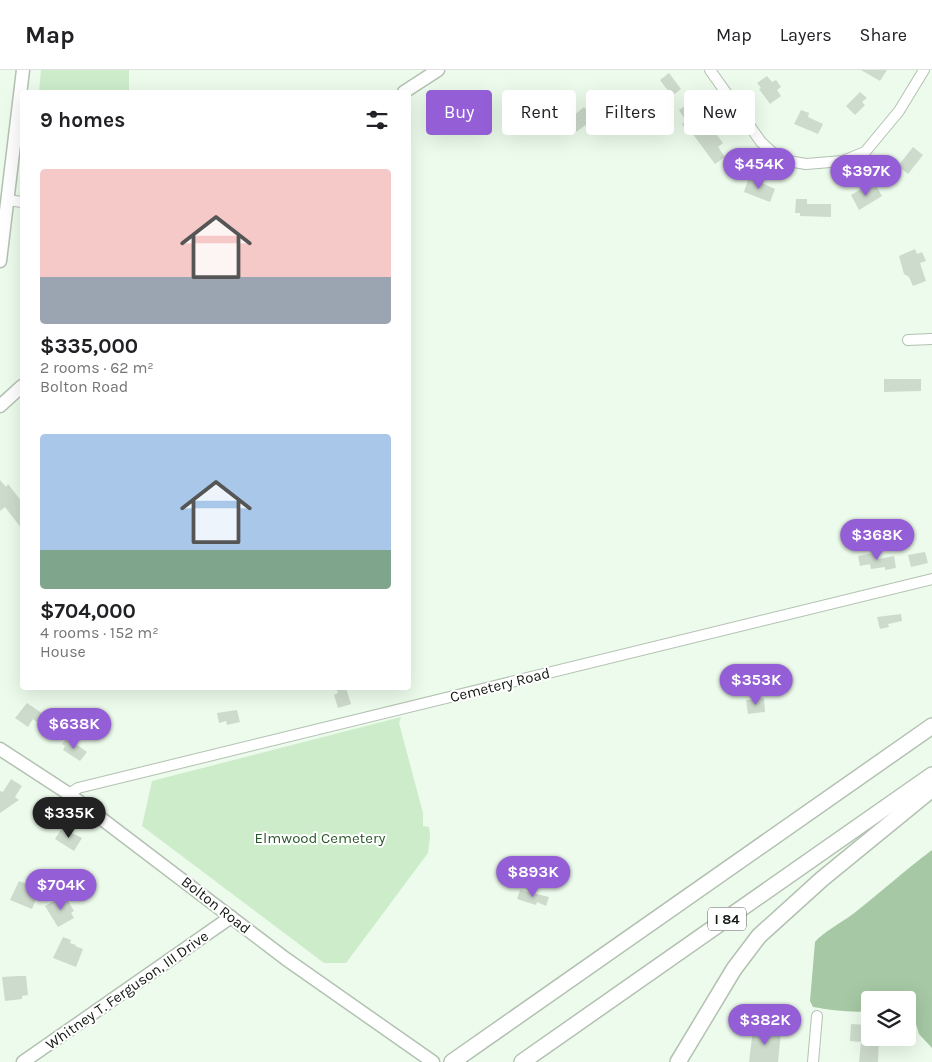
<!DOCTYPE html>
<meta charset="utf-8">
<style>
:root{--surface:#fff;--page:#f2f2f2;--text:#202124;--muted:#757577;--line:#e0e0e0;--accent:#945ed6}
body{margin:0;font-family:Karla,sans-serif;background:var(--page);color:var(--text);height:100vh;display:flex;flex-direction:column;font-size:19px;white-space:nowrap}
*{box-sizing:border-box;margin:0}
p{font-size:16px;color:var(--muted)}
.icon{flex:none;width:28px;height:28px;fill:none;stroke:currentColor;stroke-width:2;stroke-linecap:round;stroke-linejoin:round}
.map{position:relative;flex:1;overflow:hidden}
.details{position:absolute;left:20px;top:20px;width:391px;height:600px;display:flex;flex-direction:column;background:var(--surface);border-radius:5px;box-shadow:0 5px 20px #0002}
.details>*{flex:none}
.banner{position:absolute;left:426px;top:20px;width:430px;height:45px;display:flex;gap:10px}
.buttons{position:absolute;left:861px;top:921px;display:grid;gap:10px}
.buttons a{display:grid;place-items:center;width:55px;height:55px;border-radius:5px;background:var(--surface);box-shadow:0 5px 20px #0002;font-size:25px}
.price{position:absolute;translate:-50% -42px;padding:0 11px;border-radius:18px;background:var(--accent);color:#fff;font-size:16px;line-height:32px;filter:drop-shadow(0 1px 2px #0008)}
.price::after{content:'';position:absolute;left:50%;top:30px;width:15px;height:11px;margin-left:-8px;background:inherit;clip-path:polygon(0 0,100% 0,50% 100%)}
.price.selected{background:#222;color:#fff}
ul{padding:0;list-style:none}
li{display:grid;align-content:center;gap:10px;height:265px;padding:0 20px}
li span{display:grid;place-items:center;height:155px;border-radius:5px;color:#555}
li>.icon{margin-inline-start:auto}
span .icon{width:90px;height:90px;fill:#fffc;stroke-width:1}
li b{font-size:21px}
h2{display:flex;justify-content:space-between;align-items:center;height:60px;padding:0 20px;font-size:21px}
.chip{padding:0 18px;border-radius:5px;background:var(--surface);box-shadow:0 5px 20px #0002;font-size:18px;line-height:45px}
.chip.selected{background:var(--accent);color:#fff}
header{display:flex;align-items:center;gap:30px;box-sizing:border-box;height:70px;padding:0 25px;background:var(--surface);border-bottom:1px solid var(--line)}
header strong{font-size:24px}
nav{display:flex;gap:28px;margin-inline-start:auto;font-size:18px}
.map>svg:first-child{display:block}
</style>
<header>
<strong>Map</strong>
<nav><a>Map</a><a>Layers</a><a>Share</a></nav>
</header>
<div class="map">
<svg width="932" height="992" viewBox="0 0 932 992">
<rect width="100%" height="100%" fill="#ecfbeb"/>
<g fill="#ccecca">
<path d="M41 0H129V22H39Z"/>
<path d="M401 647 399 653 423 743V756L429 757 430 767 428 783 346 893H324L142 756 152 711Z"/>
</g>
<path fill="#a6c8a4" d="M932 780V978L919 964 915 951 908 949V930H870V941C853 943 830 940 813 937L810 931 815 872C822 863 842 852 853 844 880 823 905 800 932 780Z"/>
<g fill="#cddbcc">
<path d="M861 0H887L880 11Z"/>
<path d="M669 3 681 19 672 26 660 10Z"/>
<path d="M767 6 772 12 776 10 781 17 777 20 781 26 770 34 759 19 761 18 757 13Z"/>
<path d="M860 22 867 28 862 32 865 35 855 45 846 36Z"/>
<path d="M688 34 692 40 694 39 710 63 713 60 723 73 718 77 725 87 715 94 692 63 689 65 682 54 686 51 679 40Z"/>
<path d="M584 37 587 40 591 38 597 47 573 64 562 49 571 43 573 46Z"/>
<path d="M801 40 809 43 808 47 823 54 818 64 794 54Z"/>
<path d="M913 77 923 85 908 104 898 96Z"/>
<path d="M749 107 775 119 770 132 744 122Z"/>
<path d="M875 114 882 126 859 140 851 125 861 119 863 122Z"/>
<path d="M796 129H807V134H831V147L800 146V143H795Z"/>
<path d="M915 179 917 184 922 182 926 191 920 193 926 211 913 216 909 207 904 204 899 186Z"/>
<path d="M884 309H921V321L884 322Z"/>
<path d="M0 410 6 417 8 414 22 432V459L5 437 0 441Z"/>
<path d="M878 482 879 489 894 486 896 498 885 500V497L871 499 870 494 860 496 858 486Z"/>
<path d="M925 482 928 493 911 497 908 485Z"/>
<path d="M901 544 902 551 888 554 889 557 880 559 877 547Z"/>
<path d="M336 618H346L351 634 338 638 334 625 338 623Z"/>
<path d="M764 628 765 642 748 644 746 630Z"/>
<path d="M27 633 43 644 37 652 33 649 28 657 15 648Z"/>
<path d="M237 640 240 652 227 655 226 651 219 653 217 643Z"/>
<path d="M67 668 87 682 80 691 63 680 65 676 62 674Z"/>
<path d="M11 709 22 716 15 727 19 730 0 743V721L3 722Z"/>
<path d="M62 758 82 768 74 781 55 769Z"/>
<path d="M19 811 40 819 32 839 10 830Z"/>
<path d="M520 820 549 827 546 836 537 832 536 835 517 829Z"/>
<path d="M66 827 74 841 71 843 74 848 58 857 45 836 56 830 58 832Z"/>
<path d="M63 867 71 870 70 873 76 875 75 876 83 879 76 897 53 888Z"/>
<path d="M18 906H26L28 925 22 926V929L5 931 2 907Z"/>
<path d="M851 954 869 955 870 968H879L878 992H859L861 972 850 971Z"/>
<path d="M753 959 781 962 778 992H749Z"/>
</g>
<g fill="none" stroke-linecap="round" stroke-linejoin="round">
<defs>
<g id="minor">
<path d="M710 0 761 72 773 83 788 91 806 94 843 91 865 82 899 41 924 0"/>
<path d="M8 130 22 132"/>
<path d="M908 270 932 269"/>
<path d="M69 724 78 718 932 509"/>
<path d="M813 992 817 946"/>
</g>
<g id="major">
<path d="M404 22 438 0"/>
<path d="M0 191 23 0"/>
<path d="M0 336 22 316"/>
<path d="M0 679 69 724 286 889 433 992"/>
<path d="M23 992 231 847"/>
</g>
<g id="highway">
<path d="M452 992 932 656"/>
<path d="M522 992 932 705"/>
<path d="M678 992 734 899 759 866 822 809 932 719"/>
</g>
</defs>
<use href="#minor" stroke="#b3c1b2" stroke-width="12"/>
<use href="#major" stroke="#b3c1b2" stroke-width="15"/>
<use href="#highway" stroke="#b3c1b2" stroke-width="18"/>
<use href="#minor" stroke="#fff" stroke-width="10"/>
<use href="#major" stroke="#fff" stroke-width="12"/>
<use href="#highway" stroke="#fff" stroke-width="15"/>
</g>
<g text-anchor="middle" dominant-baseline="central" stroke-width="4" stroke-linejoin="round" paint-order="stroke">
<rect fill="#fff" stroke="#5a5d5a" stroke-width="1" x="708" y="837.5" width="38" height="23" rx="4"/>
<g font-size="14" font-weight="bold" fill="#131813">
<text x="727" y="849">I 84</text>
</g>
<g font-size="15" fill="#131813" stroke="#fff">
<text transform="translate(500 615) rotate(-14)">Cemetery Road</text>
<text transform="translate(216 835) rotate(38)">Bolton Road</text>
<text transform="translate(127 920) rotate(-35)">Whitney T. Ferguson, III Drive</text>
</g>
<g font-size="15" fill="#285728" stroke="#fff">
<text x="320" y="768">Elmwood Cemetery</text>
</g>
</g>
</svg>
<div class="buttons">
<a><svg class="icon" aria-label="layers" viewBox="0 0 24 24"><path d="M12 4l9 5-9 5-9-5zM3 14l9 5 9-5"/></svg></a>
</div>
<b class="price" style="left:759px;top:120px">$454K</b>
<b class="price" style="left:866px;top:127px">$397K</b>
<b class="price" style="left:877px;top:491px">$368K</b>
<b class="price" style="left:756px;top:636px">$353K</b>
<b class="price" style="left:74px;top:680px">$638K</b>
<b class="price selected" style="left:69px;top:769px">$335K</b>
<b class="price" style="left:533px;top:828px">$893K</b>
<b class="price" style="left:61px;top:841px">$704K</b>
<b class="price" style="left:765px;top:976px">$382K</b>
<div class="banner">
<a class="chip selected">Buy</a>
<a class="chip">Rent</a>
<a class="chip">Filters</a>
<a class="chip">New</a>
</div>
<section class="details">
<h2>9 homes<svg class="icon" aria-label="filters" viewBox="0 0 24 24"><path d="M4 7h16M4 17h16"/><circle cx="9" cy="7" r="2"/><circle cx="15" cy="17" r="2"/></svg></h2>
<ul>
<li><span style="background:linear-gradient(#f6c9c9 70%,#9aa5b1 0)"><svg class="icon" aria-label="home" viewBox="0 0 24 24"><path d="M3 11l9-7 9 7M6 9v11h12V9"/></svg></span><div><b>$335,000</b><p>2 rooms · 62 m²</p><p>Bolton Road</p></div></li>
<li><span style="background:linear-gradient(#a9c7e8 75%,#7fa58c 0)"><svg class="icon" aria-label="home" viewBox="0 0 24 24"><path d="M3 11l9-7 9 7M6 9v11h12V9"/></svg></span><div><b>$704,000</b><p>4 rooms · 152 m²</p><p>House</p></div></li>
</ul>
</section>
</div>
